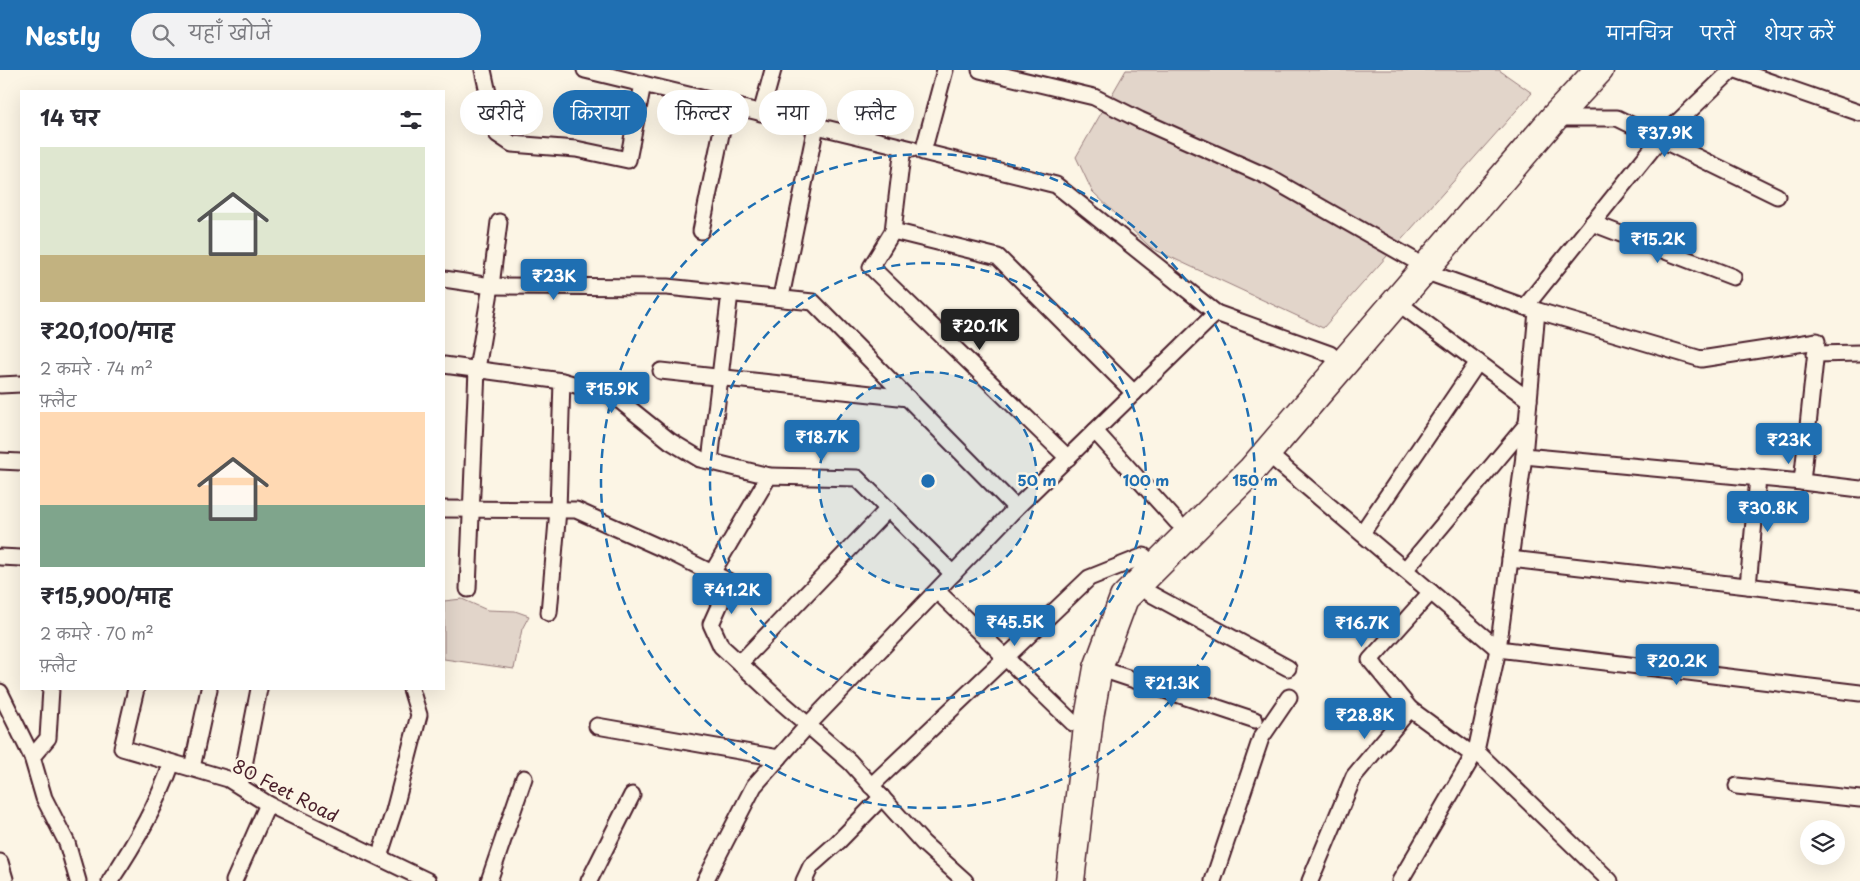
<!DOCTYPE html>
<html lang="hi">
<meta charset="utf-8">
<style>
:root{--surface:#fff;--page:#f2f2f3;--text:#2b2b33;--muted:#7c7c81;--accent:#1f6fb2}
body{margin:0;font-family:"Playpen Sans","Playpen Sans Deva",sans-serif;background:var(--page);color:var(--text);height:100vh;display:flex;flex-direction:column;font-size:19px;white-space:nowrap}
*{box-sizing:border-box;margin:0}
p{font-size:16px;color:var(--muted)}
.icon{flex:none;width:28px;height:28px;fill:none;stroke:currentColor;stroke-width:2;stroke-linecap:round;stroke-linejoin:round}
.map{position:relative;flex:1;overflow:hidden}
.details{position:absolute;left:20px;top:20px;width:425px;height:600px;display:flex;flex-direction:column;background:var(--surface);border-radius:0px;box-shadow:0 5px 20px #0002}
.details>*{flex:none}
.guide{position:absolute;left:460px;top:20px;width:475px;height:45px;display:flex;gap:10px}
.fabs{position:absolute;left:1800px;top:750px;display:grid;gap:10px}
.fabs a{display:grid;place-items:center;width:45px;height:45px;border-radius:50%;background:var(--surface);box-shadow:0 5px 20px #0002;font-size:25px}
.price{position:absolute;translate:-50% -42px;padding:0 11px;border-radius:5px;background:var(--accent);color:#fff;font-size:16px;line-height:32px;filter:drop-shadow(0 1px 2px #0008)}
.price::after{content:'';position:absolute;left:50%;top:30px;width:15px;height:11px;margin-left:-8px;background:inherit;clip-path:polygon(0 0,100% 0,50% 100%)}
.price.current{background:#222;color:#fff}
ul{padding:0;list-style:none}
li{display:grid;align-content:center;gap:10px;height:265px;padding:0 20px}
li span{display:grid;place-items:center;height:155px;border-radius:0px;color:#555}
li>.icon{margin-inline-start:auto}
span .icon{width:90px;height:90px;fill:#fffc;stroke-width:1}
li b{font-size:21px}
h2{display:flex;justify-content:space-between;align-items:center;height:60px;padding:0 20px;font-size:21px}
.chip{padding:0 18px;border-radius:22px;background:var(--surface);box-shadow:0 5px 20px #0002;font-size:18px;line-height:45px}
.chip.current{background:var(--accent);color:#fff}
header{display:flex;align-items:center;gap:30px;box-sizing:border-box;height:70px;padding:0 25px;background:var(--accent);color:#fff}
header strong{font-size:24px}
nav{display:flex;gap:28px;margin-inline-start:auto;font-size:18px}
.search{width:350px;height:45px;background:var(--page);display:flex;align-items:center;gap:12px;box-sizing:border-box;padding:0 18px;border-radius:28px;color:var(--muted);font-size:19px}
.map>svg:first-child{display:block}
</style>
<header>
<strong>Nestly</strong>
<div class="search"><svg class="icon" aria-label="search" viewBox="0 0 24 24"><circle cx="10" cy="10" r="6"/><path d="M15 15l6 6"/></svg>यहाँ खोजें</div>
<nav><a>मानचित्र</a><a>परतें</a><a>शेयर करें</a></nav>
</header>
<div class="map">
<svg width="1860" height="811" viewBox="0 0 1860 811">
<rect width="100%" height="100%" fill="#fcf5e5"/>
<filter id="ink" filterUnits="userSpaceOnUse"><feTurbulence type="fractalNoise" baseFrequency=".02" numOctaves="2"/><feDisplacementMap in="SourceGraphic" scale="10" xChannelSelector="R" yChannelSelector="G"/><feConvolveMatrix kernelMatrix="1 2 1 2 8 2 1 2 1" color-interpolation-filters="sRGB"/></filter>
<g filter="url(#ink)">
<g fill="#e2d5ca" stroke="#967a7a">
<path d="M1126 0H1499L1532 23 1323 258 1151 178 1092 121 1076 87Z"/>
<path d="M462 529 487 540 515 541 529 546 522 559 514 599 444 589V531Z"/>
</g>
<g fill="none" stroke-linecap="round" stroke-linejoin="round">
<defs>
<g id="street">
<path d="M483 0 497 64 512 74 576 79 628 90 643 14"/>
<path d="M585 0 912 79"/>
<path d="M945 0 923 82 1056 115 1216 243"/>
<path d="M980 0 1094 27 1140 50 1268 107 1412 189"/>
<path d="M1736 0 1860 43"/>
<path d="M761 43 773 0"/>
<path d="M1554 48H1617L1777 126"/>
<path d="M903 77 893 161 871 197 1068 388"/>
<path d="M1592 153 1733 207"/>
<path d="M701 161 727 35"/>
<path d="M893 161 998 187 1134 323"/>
<path d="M1424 201 1525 237 1660 69 1732 0"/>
<path d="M444 209 491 216 667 217 813 232 1016 438"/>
<path d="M781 227 816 56"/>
<path d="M1397 232 1529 330"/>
<path d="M1525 237 1701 289 1817 271 1802 412 1524 386 1537 241"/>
<path d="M1815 284 1860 283"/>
<path d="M444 295 562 311 614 326 670 371 700 389 769 406"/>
<path d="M661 301 908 328"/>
<path d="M0 315 21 314"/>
<path d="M1095 361 1177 452"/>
<path d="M1267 383 1498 579 1860 623"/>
<path d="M0 391 21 392"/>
<path d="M710 391 730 223"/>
<path d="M1802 412 1860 419"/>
<path d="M444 439 576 440 672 483 728 511 724 525 711 554 721 576 778 629 850 692 923 773 965 811"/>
<path d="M1362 463 1478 292"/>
<path d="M0 487 21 488"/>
<path d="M1510 489 1860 529"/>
<path d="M1405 500 1527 354"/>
<path d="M712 503 769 406 857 408 953 504"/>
<path d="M1136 516 1288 598"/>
<path d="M1748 516 1758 408"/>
<path d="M468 519 477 299 491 216 499 152"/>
<path d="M937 521 1073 653"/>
<path d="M549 543 558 440 562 311"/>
<path d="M740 593 888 439"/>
<path d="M1098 598 1255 650"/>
<path d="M136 619 122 678 228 709 268 734 428 811"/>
<path d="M0 622 32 687 44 728 67 773 78 811"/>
<path d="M1410 639 1370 590 1431 522"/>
<path d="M597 656 779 688"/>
<path d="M1476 681 1610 811"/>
<path d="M32 687 48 668 51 619"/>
<path d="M192 698 209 619"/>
<path d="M240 716 259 619"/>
<path d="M871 716 1089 508 1144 486"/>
<path d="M1737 716 1860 729"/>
<path d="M379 787 394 741 419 645 411 619"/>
<path d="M0 792 5 809"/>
<path d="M110 811C135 774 157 735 172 693"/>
<path d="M234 811 268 734"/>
<path d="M489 811 524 708"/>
<path d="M589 811 632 725"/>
<path d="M705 811 754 716 808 655 1016 438 1216 243 1330 284 1342 296"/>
<path d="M804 811 811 796 838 772 882 727"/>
<path d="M1213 811 1261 668 1289 627"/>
<path d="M1310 811 1354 706 1410 639 1473 685"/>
<path d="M1400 811 1476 681 1498 579 1524 386"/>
</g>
<path id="highway" d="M1070 811 1089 648 1098 598 1124 528 1251 401 1554 48 1599 0"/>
</defs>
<use href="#street" stroke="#4a1f2b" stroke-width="19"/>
<use href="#highway" stroke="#4a1f2b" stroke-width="31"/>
<use href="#street" stroke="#fcf5e5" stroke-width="15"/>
<use href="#highway" stroke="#fcf5e5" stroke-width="28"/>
</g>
</g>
<circle cx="928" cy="411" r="109" fill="#1f6fb2" fill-opacity=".12"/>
<g fill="none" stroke="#1f6fb2" stroke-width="2.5" stroke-dasharray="9 6">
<circle cx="928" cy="411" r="109"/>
<circle cx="928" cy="411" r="218"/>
<circle cx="928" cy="411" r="327"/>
</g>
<g text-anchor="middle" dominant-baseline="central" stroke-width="5" stroke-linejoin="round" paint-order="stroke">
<g font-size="18" fill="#4a1f2b" stroke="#fcf5e5">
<text transform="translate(286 720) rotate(27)">80 Feet Road</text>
</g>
</g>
<circle cx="928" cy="411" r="8" fill="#1f6fb2" stroke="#fcf5e5" stroke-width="2.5"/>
<g font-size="15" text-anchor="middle" font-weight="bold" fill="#1f6fb2" stroke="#fcf5e5" stroke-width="5" stroke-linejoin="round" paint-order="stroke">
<text x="1037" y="416">50 m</text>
<text x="1146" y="416">100 m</text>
<text x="1255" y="416">150 m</text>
</g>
</svg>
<div class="fabs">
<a><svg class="icon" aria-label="layers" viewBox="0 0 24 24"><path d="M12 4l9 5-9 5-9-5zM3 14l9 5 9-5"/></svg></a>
</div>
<b class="price" style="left:1665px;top:88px">₹37.9K</b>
<b class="price" style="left:1658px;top:194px">₹15.2K</b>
<b class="price" style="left:554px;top:231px">₹23K</b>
<b class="price current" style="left:980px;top:281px">₹20.1K</b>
<b class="price" style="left:612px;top:344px">₹15.9K</b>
<b class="price" style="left:822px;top:392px">₹18.7K</b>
<b class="price" style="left:1789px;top:395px">₹23K</b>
<b class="price" style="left:1768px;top:463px">₹30.8K</b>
<b class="price" style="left:732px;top:545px">₹41.2K</b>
<b class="price" style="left:1015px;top:577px">₹45.5K</b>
<b class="price" style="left:1362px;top:578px">₹16.7K</b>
<b class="price" style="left:1677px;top:616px">₹20.2K</b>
<b class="price" style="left:1172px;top:638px">₹21.3K</b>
<b class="price" style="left:1365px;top:670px">₹28.8K</b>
<div class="guide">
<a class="chip">खरीदें</a>
<a class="chip current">किराया</a>
<a class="chip">फ़िल्टर</a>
<a class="chip">नया</a>
<a class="chip">फ़्लैट</a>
</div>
<section class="details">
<h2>14 घर<svg class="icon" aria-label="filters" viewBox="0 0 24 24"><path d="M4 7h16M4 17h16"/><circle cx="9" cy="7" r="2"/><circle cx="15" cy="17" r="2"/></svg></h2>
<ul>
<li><span style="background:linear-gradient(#dfe7d0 70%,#c2b280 0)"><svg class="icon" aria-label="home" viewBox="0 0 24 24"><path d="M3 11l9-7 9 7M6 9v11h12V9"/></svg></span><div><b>₹20,100/माह</b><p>2 कमरे · 74 m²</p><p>फ़्लैट</p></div></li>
<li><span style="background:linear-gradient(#ffd9b3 60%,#7fa58c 0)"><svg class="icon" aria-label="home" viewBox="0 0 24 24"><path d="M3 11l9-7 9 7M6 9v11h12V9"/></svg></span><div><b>₹15,900/माह</b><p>2 कमरे · 70 m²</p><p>फ़्लैट</p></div></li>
</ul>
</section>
</div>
